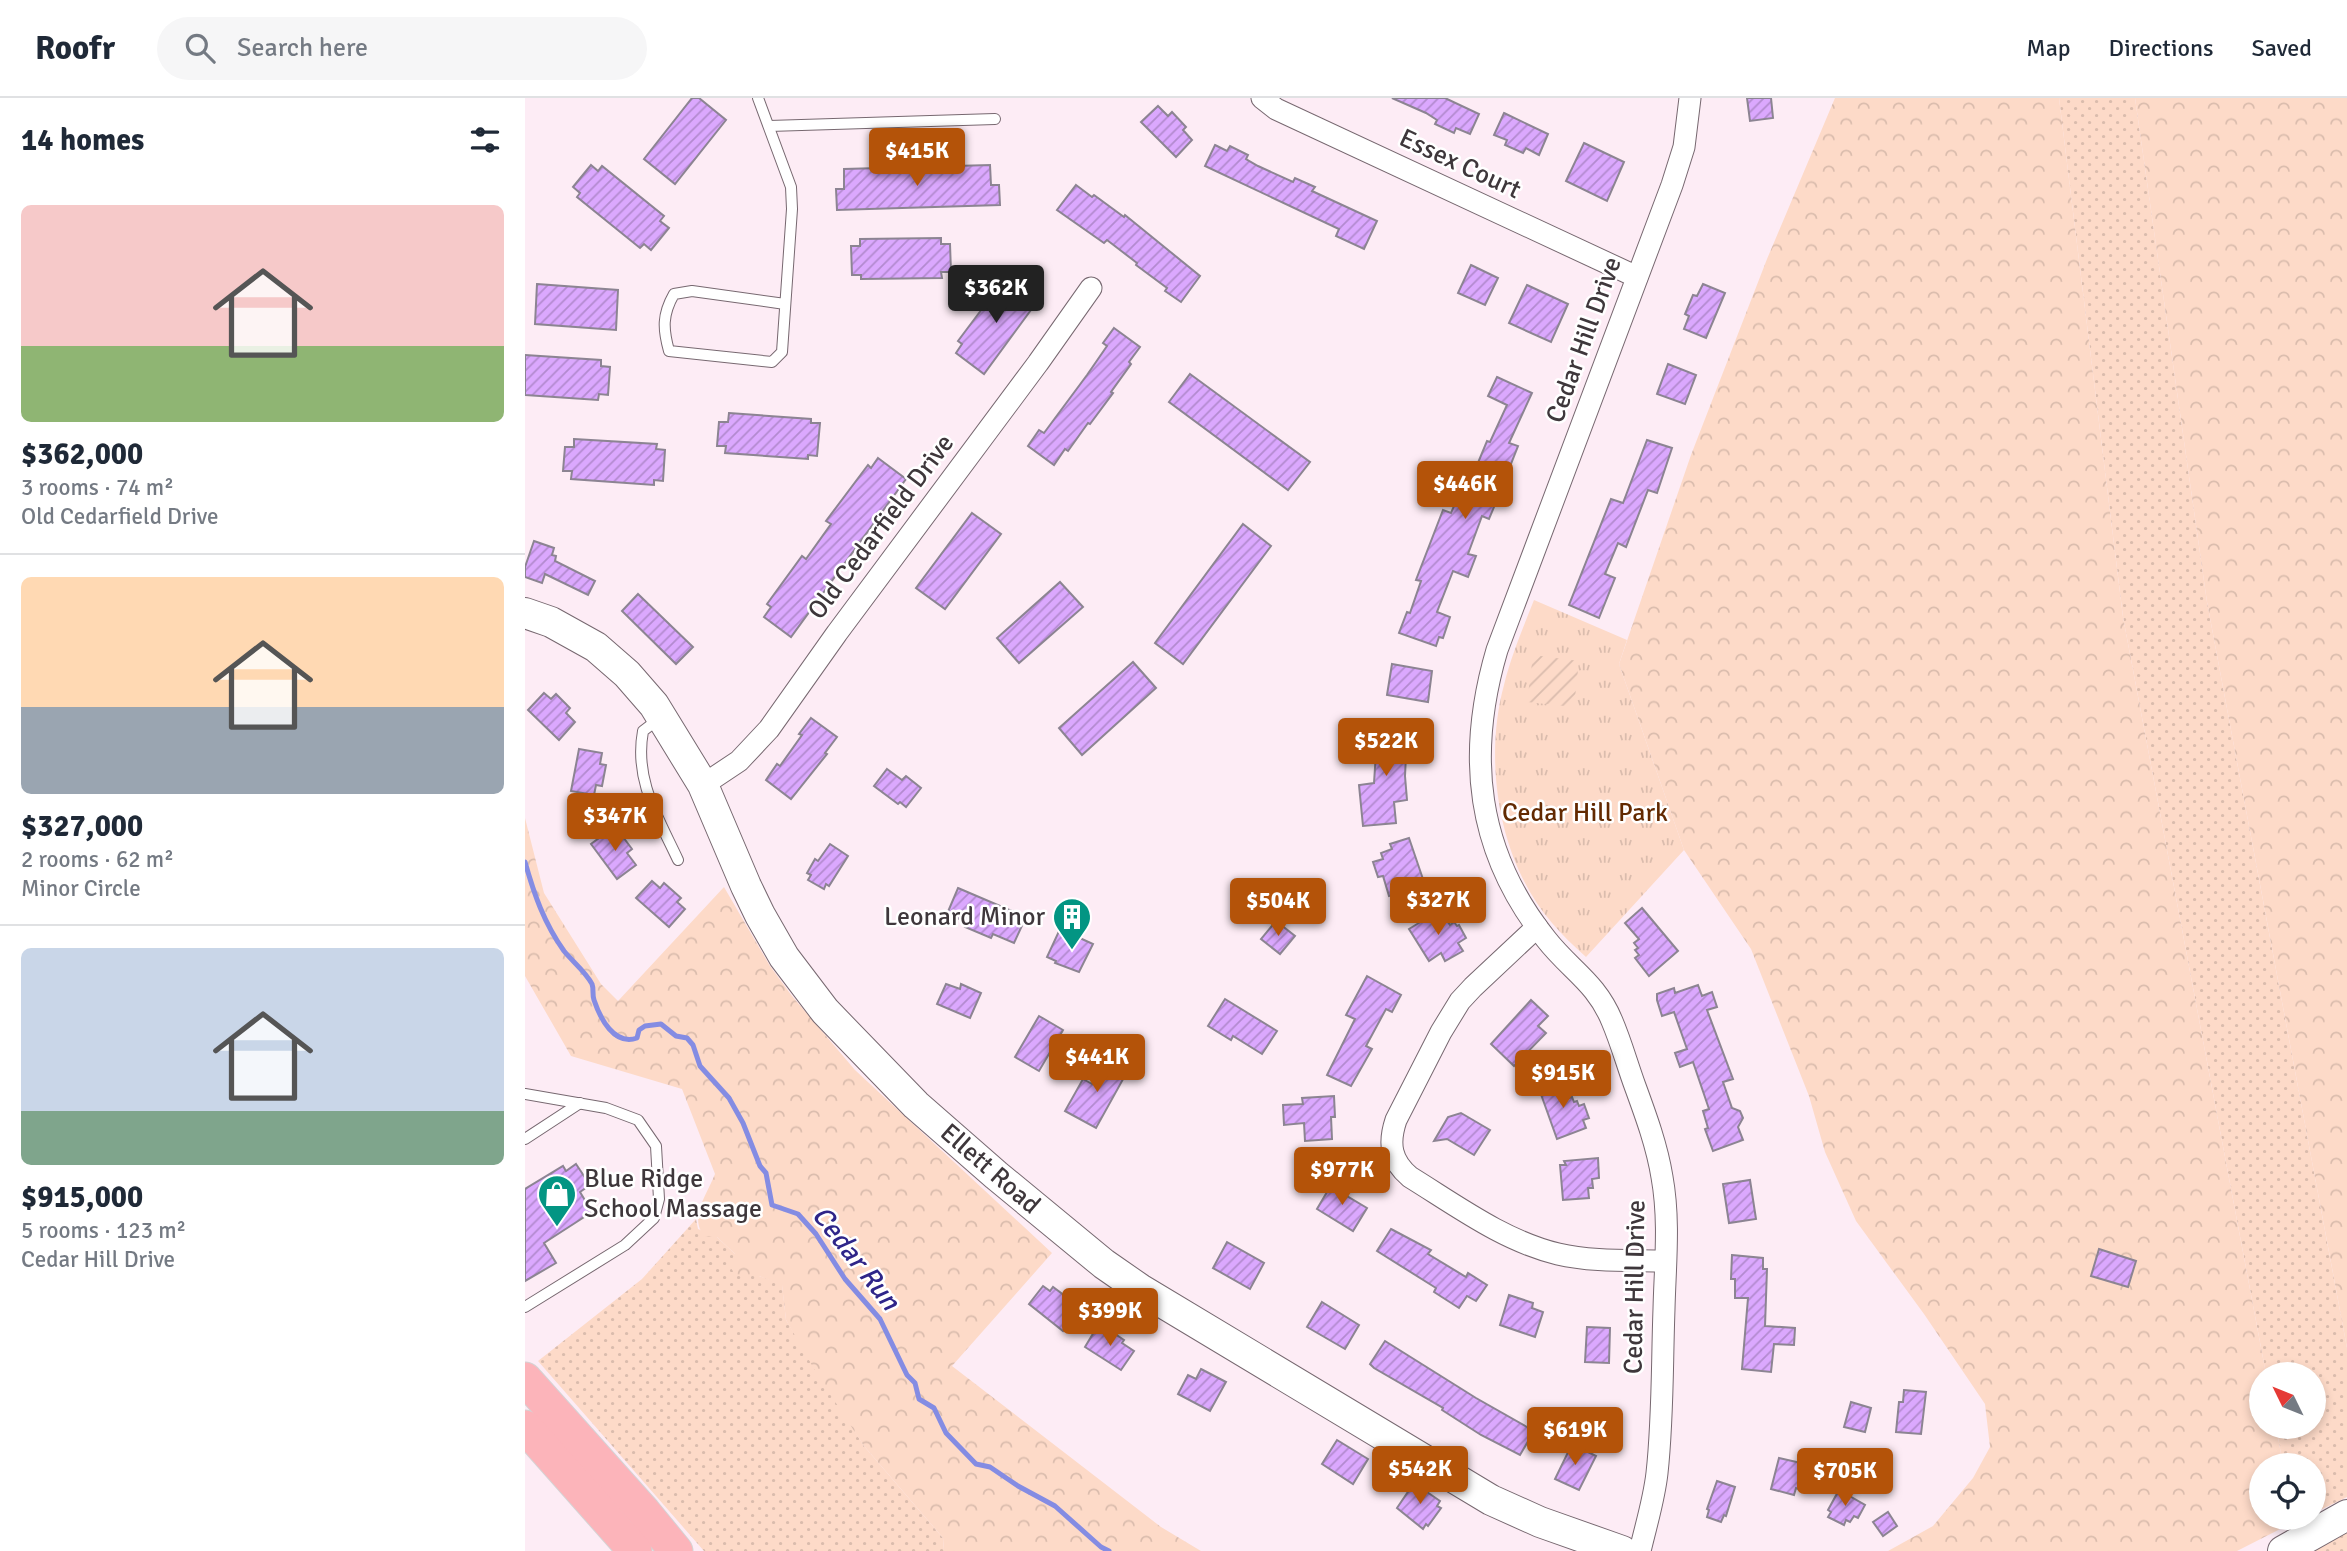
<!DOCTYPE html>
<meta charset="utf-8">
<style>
:root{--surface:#fff;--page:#f6f6f7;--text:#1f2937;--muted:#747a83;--line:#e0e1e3;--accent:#b45309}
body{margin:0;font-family:Signika,sans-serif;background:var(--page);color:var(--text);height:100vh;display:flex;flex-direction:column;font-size:26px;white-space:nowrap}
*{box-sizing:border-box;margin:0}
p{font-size:23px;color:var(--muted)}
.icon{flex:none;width:38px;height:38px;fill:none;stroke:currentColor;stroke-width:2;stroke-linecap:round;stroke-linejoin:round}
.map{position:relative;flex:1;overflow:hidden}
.drawer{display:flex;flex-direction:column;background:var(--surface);width:525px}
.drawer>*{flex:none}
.needle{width:46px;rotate:313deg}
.tools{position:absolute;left:1724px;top:1264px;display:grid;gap:14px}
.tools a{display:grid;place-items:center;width:77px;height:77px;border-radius:50%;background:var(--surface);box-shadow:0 4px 10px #0003;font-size:35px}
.price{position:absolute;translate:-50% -60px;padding:0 16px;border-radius:7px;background:var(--accent);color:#fff;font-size:23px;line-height:46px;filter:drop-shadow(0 2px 4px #0008)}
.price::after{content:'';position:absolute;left:50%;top:42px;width:21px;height:16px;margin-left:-10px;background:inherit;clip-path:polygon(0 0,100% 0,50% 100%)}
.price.current{background:#222;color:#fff}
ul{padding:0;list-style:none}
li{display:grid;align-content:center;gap:14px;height:371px;padding:0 21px}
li+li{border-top:2px solid var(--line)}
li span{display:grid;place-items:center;height:217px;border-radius:10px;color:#555}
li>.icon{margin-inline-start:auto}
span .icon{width:126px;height:126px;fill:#fffc;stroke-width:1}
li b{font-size:30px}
h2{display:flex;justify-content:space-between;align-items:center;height:84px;padding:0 21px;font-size:30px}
header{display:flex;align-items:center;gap:42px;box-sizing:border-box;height:98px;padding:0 35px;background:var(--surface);border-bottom:2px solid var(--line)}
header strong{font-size:33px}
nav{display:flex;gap:38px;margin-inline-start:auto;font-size:24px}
.search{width:490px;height:63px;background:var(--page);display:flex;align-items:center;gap:18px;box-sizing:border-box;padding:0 24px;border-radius:38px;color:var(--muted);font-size:26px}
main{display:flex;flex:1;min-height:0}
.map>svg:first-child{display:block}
</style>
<header>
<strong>Roofr</strong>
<div class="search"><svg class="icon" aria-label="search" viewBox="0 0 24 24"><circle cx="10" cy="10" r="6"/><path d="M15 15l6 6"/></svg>Search here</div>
<nav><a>Map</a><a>Directions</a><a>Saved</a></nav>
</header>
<main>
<section class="drawer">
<h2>14 homes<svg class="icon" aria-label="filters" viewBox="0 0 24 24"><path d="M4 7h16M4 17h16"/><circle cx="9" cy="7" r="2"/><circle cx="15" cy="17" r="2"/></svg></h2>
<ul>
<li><span style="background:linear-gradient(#f6c9c9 65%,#8fb573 0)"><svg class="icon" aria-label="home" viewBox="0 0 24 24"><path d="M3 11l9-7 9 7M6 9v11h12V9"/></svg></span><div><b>$362,000</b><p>3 rooms · 74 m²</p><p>Old Cedarfield Drive</p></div></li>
<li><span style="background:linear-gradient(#ffd9b3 60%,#9aa5b1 0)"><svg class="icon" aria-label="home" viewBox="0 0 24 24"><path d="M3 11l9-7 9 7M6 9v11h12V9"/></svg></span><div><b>$327,000</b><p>2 rooms · 62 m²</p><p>Minor Circle</p></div></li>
<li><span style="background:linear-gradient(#c9d6e8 75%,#7fa58c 0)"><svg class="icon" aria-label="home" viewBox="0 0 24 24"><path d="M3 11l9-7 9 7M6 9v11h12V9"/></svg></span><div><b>$915,000</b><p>5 rooms · 123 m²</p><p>Cedar Hill Drive</p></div></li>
</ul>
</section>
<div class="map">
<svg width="1822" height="1453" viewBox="0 0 1822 1453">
<defs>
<pattern id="grass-dots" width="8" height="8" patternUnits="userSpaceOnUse" patternTransform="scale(1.75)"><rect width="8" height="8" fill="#fddac8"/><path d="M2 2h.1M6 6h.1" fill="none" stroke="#dabcad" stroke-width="1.8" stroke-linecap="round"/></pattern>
<pattern id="forest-crowns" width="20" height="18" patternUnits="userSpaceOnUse" patternTransform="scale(1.75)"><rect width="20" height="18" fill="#fddac8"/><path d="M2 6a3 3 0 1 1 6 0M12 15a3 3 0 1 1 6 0" fill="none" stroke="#dabcad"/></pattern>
<pattern id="park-tufts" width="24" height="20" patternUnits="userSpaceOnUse" patternTransform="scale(1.75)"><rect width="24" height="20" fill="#fddac8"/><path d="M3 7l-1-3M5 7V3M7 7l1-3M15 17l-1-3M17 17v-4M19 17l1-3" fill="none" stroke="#dabcad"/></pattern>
<pattern id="garden-furrows" width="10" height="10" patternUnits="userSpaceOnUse" patternTransform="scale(1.75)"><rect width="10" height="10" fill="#fddac8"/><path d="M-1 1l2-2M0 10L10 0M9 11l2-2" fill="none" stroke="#dabcad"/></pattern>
<pattern id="building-hatch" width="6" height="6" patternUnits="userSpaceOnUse" patternTransform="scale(1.75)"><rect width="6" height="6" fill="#dba8fe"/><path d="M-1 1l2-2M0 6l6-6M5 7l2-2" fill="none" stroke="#b38acf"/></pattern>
</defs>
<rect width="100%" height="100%" fill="#fdecf5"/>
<g fill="url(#grass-dots)">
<path d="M1534 0H1610L1682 504 1822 1250V1399L1789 1415 1788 1367H1758L1751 1328H1788V1276H1741L1598 519Z"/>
<path d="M171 1121 173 1131 192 1139 210 1156 211 1178H234L257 1186 261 1222 339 1348 418 1440 419 1453H179L13 1263 117 1181Z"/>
<path d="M1822 1425V1453H1777Z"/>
</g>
<g fill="url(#forest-crowns)">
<path d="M1310 0H1534L1598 519 1741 1276H1736V1328H1751L1758 1367H1736V1419H1768L1769 1424 1712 1453H1363L1408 1428 1448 1380 1465 1349 1460 1306 1399 1216 1331 1123 1300 1054 1284 998 1226 851 1159 752 1094 566 1166 357 1242 161Z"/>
<path d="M1610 0H1822V1250L1682 504Z"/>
<path d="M0 720 19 795 76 886 93 903 199 789 245 868 267 898 330 972 527 1155 427 1268 636 1429 676 1453H419L418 1440 339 1348 292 1276 261 1222 257 1187 234 1178H211L204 1167 210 1156 192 1139H180C163 1120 182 1097 190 1076L157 991 46 958 0 878Z"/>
</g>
<path fill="url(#park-tufts)" d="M1009 502 1102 542 1094 566 1159 752 1061 859C1049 848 1037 837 1027 825 974 764 958 664 979 587 986 558 998 530 1009 502Z"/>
<path fill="url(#garden-furrows)" d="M1008 557 1054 563 1049 609 1002 604Z"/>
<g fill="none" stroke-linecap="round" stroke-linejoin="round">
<path stroke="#848ce3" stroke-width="5" d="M0 764C9 796 19 825 39 853 47 863 61 874 67 886 69 891 67 897 69 902 75 920 89 948 112 940L114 932 120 928 136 926 151 938 162 940 168 947 175 968 204 1000 218 1025 235 1068 241 1075 247 1107 273 1116 291 1136 320 1181 355 1221 382 1277 390 1285 394 1301 409 1310 421 1335 451 1366 465 1369 493 1388 530 1408 576 1449 584 1453"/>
</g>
<g fill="url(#building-hatch)" stroke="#8c8492" stroke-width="2">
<path d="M167 0H174L201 22 150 86 119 61Z"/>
<path d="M867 0H920L954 16 945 36 931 30 929 35 910 26 912 22 901 15Z"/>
<path d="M1222 0H1246L1248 20 1225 23Z"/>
<path d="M633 8 643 18 647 14 661 29 658 32 667 42 651 59 616 24Z"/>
<path d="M979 15 1023 36 1014 57 1001 50 998 55 980 47 982 42 969 37Z"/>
<path d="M1059 45 1099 64 1082 103 1041 83Z"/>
<path d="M690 47 702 53 705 48 723 57 721 61 733 68 768 84 770 80 790 89 787 93 852 123 839 151 811 138 814 131 680 68Z"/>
<path d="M66 67 73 73 77 68 139 118 135 123 144 130 126 152 119 146 115 150 52 99 55 95 48 89Z"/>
<path d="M465 67 466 87H474L475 107 312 112 311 91H319V71Z"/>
<path d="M551 87 567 99 569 97 599 119 600 117 675 178 656 204 640 193 642 190 611 167 612 165 582 142 579 145 532 112Z"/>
<path d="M416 140V146H425L426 174H416L417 180 336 181V177H327L326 148H335V141Z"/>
<path d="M946 167 973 180 960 207 933 195Z"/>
<path d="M486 181 514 201 459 276 431 255 437 246 433 243 475 187 479 189Z"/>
<path d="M12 186 93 192 91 232 10 226Z"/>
<path d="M1178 186 1200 195 1181 240 1159 231 1164 218 1160 216 1168 197 1172 198Z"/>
<path d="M1002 187 1043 206 1026 244 984 225Z"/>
<path d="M589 230 615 249 604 264 606 266 586 294 588 295 565 326 563 325 543 353 540 351 529 367 503 348 514 332 519 335 562 277 582 248 578 245Z"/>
<path d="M0 257 76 262V268L85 269 83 297 74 296 73 302 0 297Z"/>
<path d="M1143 266 1171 277 1160 306 1132 296Z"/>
<path d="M665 276 785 364 763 392 644 304Z"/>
<path d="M972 279 1007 295 984 345 993 348 969 409 964 421 957 418 943 456 951 458 943 479 928 473 912 514 925 519 918 540 914 539 911 548 874 535 882 514 885 515 896 483 891 482 918 412 926 415 938 387 943 389 962 343 965 344 982 307 963 298Z"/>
<path d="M204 315 286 321V325H295L292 358 283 357V361L200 355 201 348H192L194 324H203Z"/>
<path d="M49 341 132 346 131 351 140 352 138 383 129 382V387L46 381 47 373H38L40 349H49Z"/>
<path d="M1122 342 1147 350 1132 395 1123 392 1101 449 1093 445 1080 476 1090 480 1074 520 1044 507 1086 401 1098 405Z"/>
<path d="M353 360 381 381 266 539 239 519 246 509 242 506 277 458 281 461 306 426 301 423 343 367 346 370Z"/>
<path d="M447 415 476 436 420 511 391 490Z"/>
<path d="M718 426 746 448 658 566 630 545Z"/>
<path d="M9 443 29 450 27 457 31 458 30 463 70 483 63 497 20 476 17 485 0 479V469Z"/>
<path d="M535 484 558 509 494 565 472 540Z"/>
<path d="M113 496 168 549 151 566 97 513Z"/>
<path d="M608 564 631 590 557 657 534 630Z"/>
<path d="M867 566 907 573 903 604 862 597Z"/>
<path d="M19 595 26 601 31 596 45 610 41 615 50 624 34 642 3 612Z"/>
<path d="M286 620 312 639 300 655 302 656 266 701 241 682 252 666 255 668 277 637 274 636Z"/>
<path d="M853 624 870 625 869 636 882 637 880 678 882 702 869 704 871 725 838 728 834 687 849 685Z"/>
<path d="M54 651 77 655 75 666 81 667 77 688 71 687 69 697 46 693Z"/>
<path d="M362 671 377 682 381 678 396 690 381 709 375 704 373 706 349 688Z"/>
<path d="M85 732 90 739 95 735 107 751 102 755 111 767 92 781 66 746Z"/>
<path d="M884 740 900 787 864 798 858 778 853 779 848 764 858 761 856 755 867 751 865 746Z"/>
<path d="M305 746 323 758 304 788 301 786 299 791 283 782 286 777 282 775 290 761 293 763Z"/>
<path d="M127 783 135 790 139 785 156 800 152 804 160 811 144 829 111 800Z"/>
<path d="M433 790 501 819 489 845 468 836 466 840 440 829 442 824 422 816Z"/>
<path d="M1117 810 1153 853 1124 878 1110 860 1114 857 1110 852 1113 850 1109 845 1114 841 1100 825Z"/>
<path d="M915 812 925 827 929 824 932 828 934 827 941 840 933 845 938 853 920 863 916 855 904 863 884 831Z"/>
<path d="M751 823 770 838 755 856 736 841Z"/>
<path d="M535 831 568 846 554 874 530 865 531 863 522 859Z"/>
<path d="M842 878 876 897 867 914 861 911 841 948 847 951 826 988 802 977 830 921 821 917Z"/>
<path d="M421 886 435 891 436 886 456 895 445 920 412 906Z"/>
<path d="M1173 887 1177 898 1187 894 1192 909 1182 912 1208 981 1198 984 1207 1010 1215 1013 1218 1020 1213 1029 1218 1042 1188 1053 1180 1031 1183 1030 1178 1013 1184 1011 1168 964 1155 969 1150 955 1162 951 1149 914 1137 918 1132 902V896L1149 890 1150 895Z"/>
<path d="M700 901 752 933 737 956 708 938 706 942 683 928Z"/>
<path d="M1006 902 1023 918 1013 928 1021 935 989 968 966 946Z"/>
<path d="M514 918 538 932 514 973 490 959Z"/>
<path d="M581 960 599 970 598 972 602 974 571 1030 540 1013 558 981 567 986Z"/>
<path d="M1034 981 1041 1001 1047 999 1049 1004 1052 1003 1054 1008 1059 1006 1064 1020 1058 1022 1061 1030 1032 1041 1013 988Z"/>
<path d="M809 998 810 1019H806L807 1041 780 1043 779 1025 759 1027 758 1007 778 1006 777 1000Z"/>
<path d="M936 1015 965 1032 949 1057 922 1041 909 1043 923 1019Z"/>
<path d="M1073 1060 1074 1080 1067 1081 1068 1090H1063L1064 1100 1038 1102 1035 1067H1041L1039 1063Z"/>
<path d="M51 1066 65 1087 55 1094 67 1114 19 1145 31 1165 0 1183V1091L38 1068 41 1073Z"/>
<path d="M1225 1082 1231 1121 1204 1125 1198 1086Z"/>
<path d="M808 1084 824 1094 822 1098 842 1110 828 1133 792 1111Z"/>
<path d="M866 1131 906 1152 903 1156 941 1179 943 1175 962 1187 951 1203 942 1198 934 1210 909 1194 911 1190 852 1153Z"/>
<path d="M702 1144 739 1165 725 1191 688 1170Z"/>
<path d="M1574 1151 1611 1163 1603 1189 1566 1178Z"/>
<path d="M1207 1157 1238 1160V1171H1242L1240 1228 1270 1230 1269 1247 1249 1246 1246 1274 1217 1271 1223 1200H1210V1181H1206Z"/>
<path d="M518 1188 525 1193 528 1189 544 1201 541 1205 552 1215 538 1233 504 1206Z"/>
<path d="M984 1197 1008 1205 1007 1210 1018 1214 1010 1239 975 1227Z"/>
<path d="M797 1204 834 1227 820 1251 782 1229Z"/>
<path d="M572 1229 579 1234 581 1230 599 1242 597 1245 609 1253 596 1272 560 1249Z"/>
<path d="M1062 1229 1085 1230 1084 1265 1060 1264Z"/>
<path d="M860 1243 951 1300 1009 1333 995 1357 956 1337 917 1312 918 1310 849 1270 845 1266Z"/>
<path d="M676 1271 701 1284 685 1313 653 1296 663 1277 671 1281Z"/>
<path d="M1379 1292 1401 1294 1396 1336 1371 1334 1374 1304H1378Z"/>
<path d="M1326 1304 1346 1310 1340 1334 1319 1329Z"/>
<path d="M812 1342 843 1361 828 1386 797 1366Z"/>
<path d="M1047 1346 1071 1358 1054 1392 1030 1381Z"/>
<path d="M1254 1360 1276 1365 1274 1373 1280 1374 1276 1392 1271 1390 1269 1397 1246 1391Z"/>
<path d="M1192 1383 1210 1389 1201 1418 1199 1417 1196 1424 1182 1419 1184 1412 1182 1411Z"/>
<path d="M889 1385 915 1403 912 1408 916 1410 903 1428 901 1426 898 1431 872 1410Z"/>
<path d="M1314 1392 1340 1407 1333 1420 1329 1418 1325 1424 1321 1422 1319 1427 1303 1419 1306 1414 1303 1412Z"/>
<path d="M1363 1414 1372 1428 1358 1438 1348 1424Z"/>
</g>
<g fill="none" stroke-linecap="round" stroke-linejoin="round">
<defs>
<g id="lane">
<path d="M233 0 266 89 267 111 257 254 247 264 144 253C138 231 137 217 149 196L167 193 260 206"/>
<path d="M244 28 470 21"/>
<path d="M135 620 118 633C109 682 133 719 153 762"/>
<path d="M0 996 81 1010 113 1022 131 1048 134 1101 129 1120 100 1147 0 1209"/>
<path d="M0 1041 55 1005"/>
</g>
<g id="street">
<path d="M737 0 751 11 1112 179"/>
<path d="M178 687 214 663 244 631 312 535 513 265 566 190"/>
<path d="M1012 829 948 889 935 903 916 934 871 1022C863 1046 866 1063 885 1079 932 1108 979 1143 1033 1156 1067 1164 1105 1162 1140 1163"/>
<path d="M1115 1453C1121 1427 1129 1402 1132 1375 1138 1321 1137 1266 1139 1211 1140 1168 1145 1123 1137 1079 1132 1048 1121 1018 1110 988 1102 966 1096 944 1087 923 1071 884 1045 872 1021 841 951 753 941 657 972 552L1147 87 1159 49 1165 0"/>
</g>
<g id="secondary">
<path d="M0 515 26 524 71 549 102 576 129 607 178 687 221 788 235 817 259 859 300 913 391 1007 471 1077 579 1166 615 1191 966 1402 1015 1424 1097 1453"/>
<path d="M1758 1453 1822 1417"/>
</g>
<g id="primary">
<path d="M0 1281 119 1414 151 1453"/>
<path d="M0 1329 110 1453"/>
</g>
</defs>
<use href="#lane" stroke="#776870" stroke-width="12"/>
<use href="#street" stroke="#776870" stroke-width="23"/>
<use href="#secondary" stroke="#776870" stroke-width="32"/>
<use href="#primary" stroke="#d5d3d4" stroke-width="35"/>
<use href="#lane" stroke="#fff" stroke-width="10"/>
<use href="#street" stroke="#fff" stroke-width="21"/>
<use href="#secondary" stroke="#fff" stroke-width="30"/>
<use href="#primary" stroke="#fcb4ba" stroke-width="33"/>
</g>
<defs>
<symbol id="building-pin" viewBox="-11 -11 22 30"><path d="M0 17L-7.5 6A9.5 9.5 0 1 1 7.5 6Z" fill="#039583" stroke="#fff"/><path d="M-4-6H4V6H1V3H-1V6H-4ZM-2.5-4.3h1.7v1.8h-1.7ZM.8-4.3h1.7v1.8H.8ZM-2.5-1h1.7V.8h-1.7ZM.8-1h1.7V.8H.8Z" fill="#fff"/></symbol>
<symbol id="shop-pin" viewBox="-11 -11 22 30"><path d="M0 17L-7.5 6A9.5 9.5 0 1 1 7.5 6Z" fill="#039583" stroke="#fff"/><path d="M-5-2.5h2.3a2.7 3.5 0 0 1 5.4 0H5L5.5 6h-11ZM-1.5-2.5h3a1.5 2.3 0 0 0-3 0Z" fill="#fff"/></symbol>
</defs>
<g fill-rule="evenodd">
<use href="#building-pin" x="525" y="797" width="44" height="60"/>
<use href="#shop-pin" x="10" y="1074" width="44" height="60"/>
</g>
<g text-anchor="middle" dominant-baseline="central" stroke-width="5" stroke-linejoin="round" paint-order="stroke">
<g font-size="26" fill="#3e373b" stroke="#fff">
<text transform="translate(935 66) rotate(25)">Essex Court</text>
<text transform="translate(1059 242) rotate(-70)">Cedar Hill Drive</text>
<text transform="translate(356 429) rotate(-53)">Old Cedarfield Drive</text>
<text transform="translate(465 1071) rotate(41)">Ellett Road</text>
<text transform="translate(1110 1189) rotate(-89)">Cedar Hill Drive</text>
</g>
<g font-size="26" fill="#622900" stroke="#fff">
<text x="1060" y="715">Cedar Hill Park</text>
</g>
<g font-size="26" fill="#3e373b" stroke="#fff" text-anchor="end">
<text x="520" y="819">Leonard Minor</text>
<text x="59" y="1081" text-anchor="start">Blue Ridge<tspan x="59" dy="30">School Massage</tspan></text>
</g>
<g font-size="28" font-style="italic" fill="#2e2589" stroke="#fff">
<text transform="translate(331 1160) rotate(52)">Cedar Run</text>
</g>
</g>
</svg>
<div class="tools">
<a><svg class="needle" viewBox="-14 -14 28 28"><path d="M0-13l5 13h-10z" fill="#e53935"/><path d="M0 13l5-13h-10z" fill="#747a83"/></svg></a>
<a><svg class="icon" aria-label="locate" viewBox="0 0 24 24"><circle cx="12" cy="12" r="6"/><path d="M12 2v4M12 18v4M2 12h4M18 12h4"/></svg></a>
</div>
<b class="price" style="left:392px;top:90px">$415K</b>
<b class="price current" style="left:471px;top:227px">$362K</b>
<b class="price" style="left:940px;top:423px">$446K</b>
<b class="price" style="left:861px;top:680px">$522K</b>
<b class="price" style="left:90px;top:755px">$347K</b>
<b class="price" style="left:913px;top:839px">$327K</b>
<b class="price" style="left:753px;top:840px">$504K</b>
<b class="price" style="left:572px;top:996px">$441K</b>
<b class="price" style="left:1038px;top:1012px">$915K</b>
<b class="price" style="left:817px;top:1109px">$977K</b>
<b class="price" style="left:585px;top:1250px">$399K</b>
<b class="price" style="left:1050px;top:1369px">$619K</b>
<b class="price" style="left:895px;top:1408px">$542K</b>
<b class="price" style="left:1320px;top:1410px">$705K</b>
</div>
</main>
